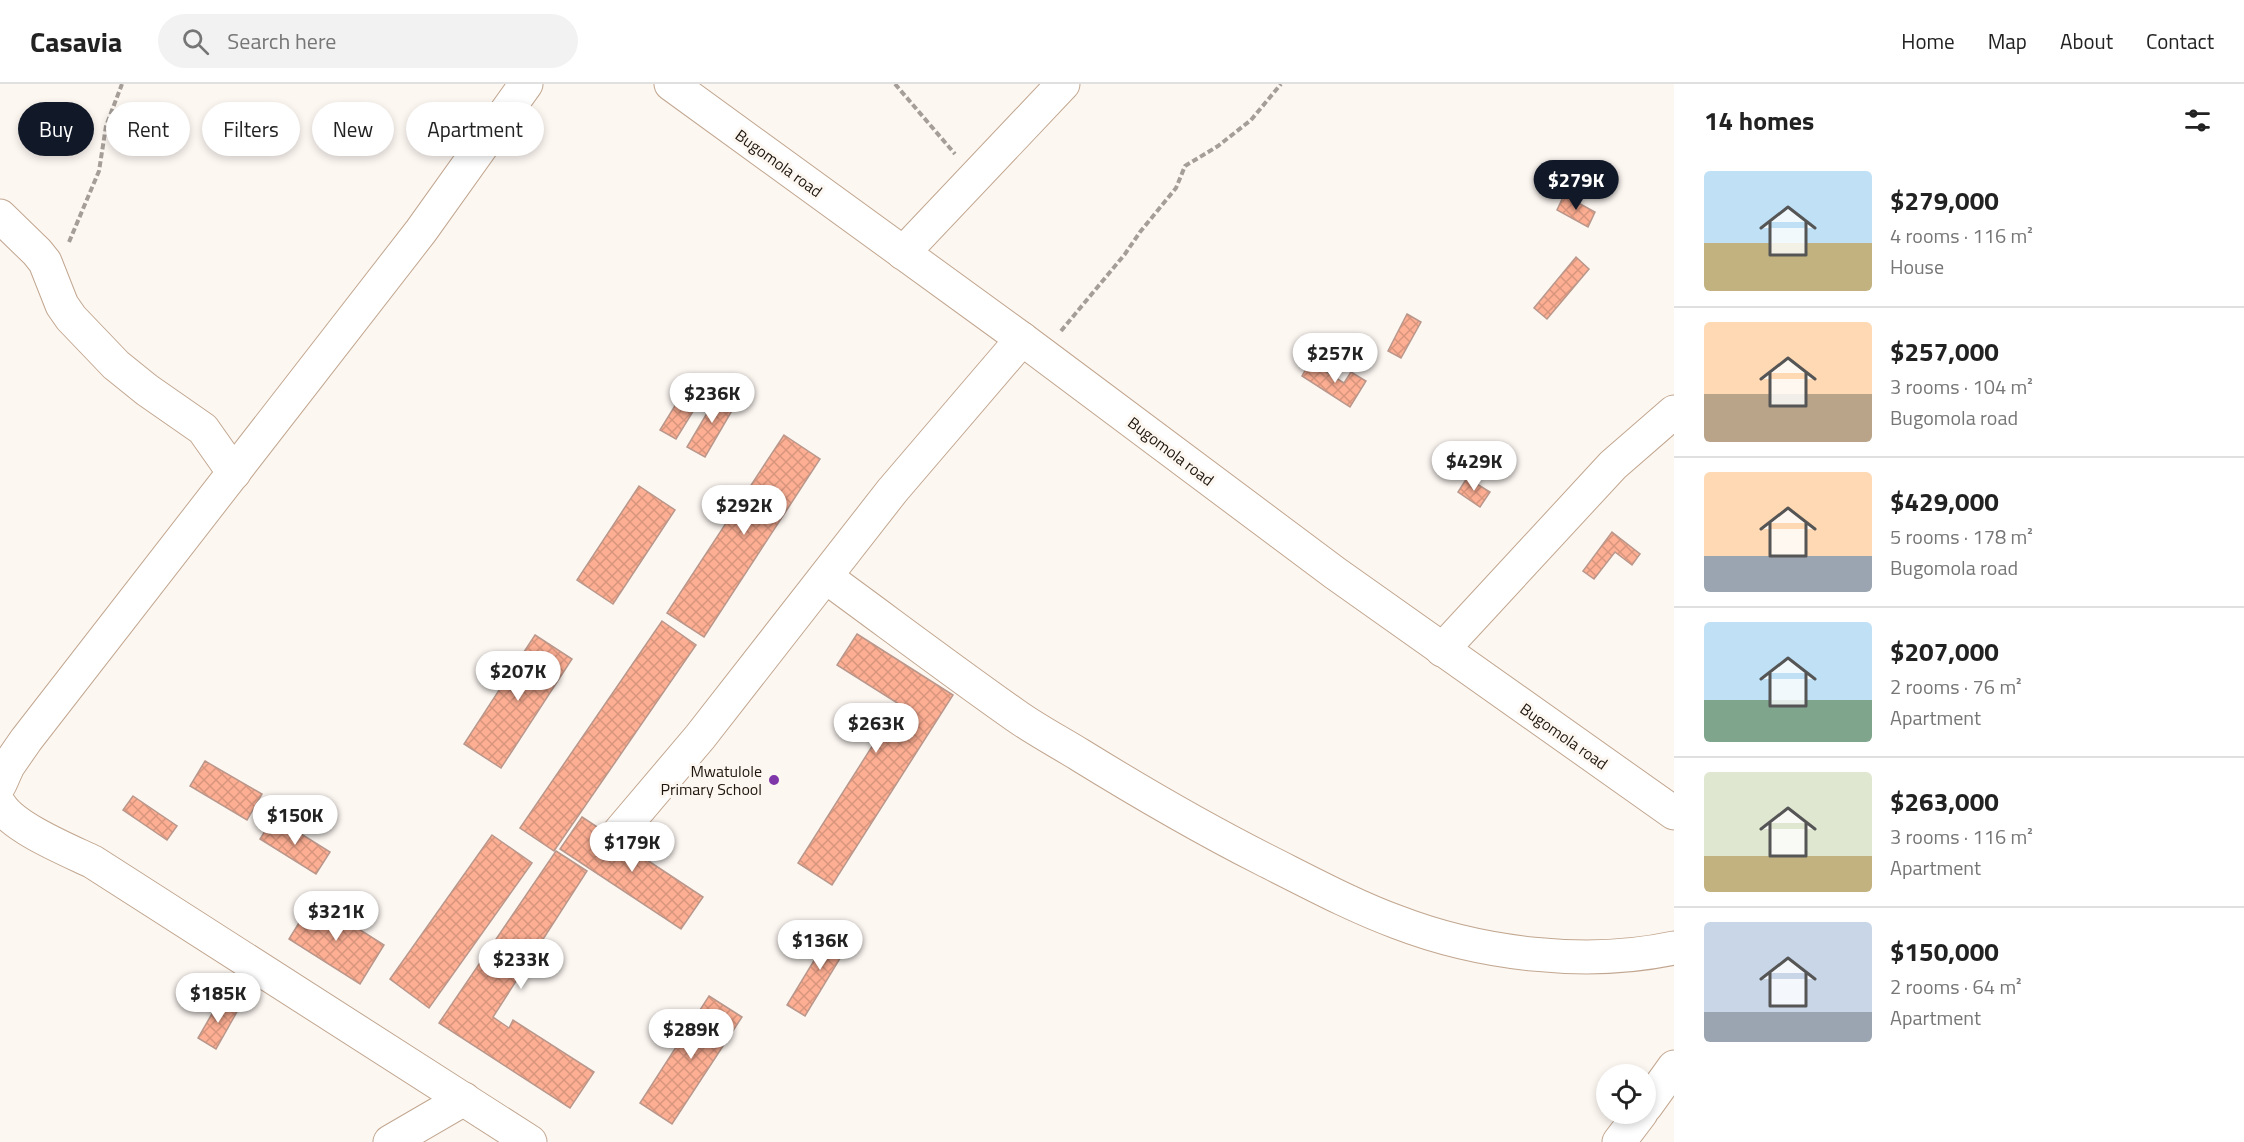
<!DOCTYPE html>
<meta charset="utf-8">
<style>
:root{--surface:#fff;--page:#f2f2f2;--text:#222;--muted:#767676;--line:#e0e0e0;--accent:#111827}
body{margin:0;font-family:"Titillium Web",sans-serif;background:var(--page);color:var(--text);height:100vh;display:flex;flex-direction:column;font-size:22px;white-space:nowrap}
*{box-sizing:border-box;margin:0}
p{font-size:20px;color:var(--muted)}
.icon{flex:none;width:33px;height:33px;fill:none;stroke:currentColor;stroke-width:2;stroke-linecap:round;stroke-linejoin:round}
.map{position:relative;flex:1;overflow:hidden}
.drawer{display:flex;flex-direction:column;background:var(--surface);width:570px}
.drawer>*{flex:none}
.hud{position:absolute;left:18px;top:18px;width:570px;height:54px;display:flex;gap:12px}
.tools{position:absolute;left:1596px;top:980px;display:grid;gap:12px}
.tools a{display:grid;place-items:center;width:60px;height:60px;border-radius:50%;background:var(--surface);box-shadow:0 3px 9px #0003;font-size:30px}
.price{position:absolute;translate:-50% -51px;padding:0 14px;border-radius:21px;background:#fff;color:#222;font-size:20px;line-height:39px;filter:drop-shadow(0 2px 3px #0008)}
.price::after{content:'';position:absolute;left:50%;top:36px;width:18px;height:14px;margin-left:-9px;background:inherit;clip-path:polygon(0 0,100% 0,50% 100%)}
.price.on{background:var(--accent);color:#fff}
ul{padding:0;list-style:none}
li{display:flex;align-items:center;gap:18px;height:150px;padding:0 30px}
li+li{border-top:2px solid var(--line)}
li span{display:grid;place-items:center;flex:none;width:168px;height:120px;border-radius:6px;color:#555}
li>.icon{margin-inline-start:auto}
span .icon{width:72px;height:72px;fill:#fffc;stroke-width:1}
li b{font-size:26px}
h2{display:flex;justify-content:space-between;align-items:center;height:72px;padding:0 30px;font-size:26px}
.tag{padding:0 21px;border-radius:27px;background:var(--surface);box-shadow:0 3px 9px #0003;font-size:21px;line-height:54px}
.tag.on{background:var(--accent);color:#fff}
header{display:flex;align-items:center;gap:36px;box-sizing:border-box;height:84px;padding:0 30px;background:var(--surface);border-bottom:2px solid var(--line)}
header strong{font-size:28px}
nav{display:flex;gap:33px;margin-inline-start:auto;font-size:21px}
.search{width:420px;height:54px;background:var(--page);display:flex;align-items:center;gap:15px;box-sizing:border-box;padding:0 21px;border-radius:33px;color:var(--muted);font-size:22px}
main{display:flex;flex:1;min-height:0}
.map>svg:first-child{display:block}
</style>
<header>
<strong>Casavia</strong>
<div class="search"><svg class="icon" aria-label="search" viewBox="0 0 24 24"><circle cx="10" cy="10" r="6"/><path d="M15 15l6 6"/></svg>Search here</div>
<nav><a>Home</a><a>Map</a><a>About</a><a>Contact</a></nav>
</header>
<main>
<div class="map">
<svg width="1674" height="1058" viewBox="0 0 1674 1058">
<defs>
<pattern id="building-cross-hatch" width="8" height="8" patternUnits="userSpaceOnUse" patternTransform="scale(1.5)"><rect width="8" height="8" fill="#fdae93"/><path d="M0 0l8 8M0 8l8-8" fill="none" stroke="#d8957e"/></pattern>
</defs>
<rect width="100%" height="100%" fill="#fdf7f2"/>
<g fill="url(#building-cross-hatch)" stroke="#b9978b" stroke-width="1.5">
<path d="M1564 111 1595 128 1588 143 1557 126Z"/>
<path d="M1576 173 1589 185 1547 235 1534 224Z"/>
<path d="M1407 230 1421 238 1401 274 1388 267Z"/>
<path d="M1310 278 1344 299 1351 288 1366 297 1350 323 1302 292Z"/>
<path d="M694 291 710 300 676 355 660 346Z"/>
<path d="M720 307 737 318 705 373 687 363Z"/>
<path d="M784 351 820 375 704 553 667 529Z"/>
<path d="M1467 394 1490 408 1480 423 1458 408Z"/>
<path d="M639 402 675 426 613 520 577 496Z"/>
<path d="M1612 448 1640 470 1632 481 1615 468 1594 495 1583 487Z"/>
<path d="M662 537 696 561 554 767 520 744Z"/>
<path d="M857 550 953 611 832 801 798 779 899 620 837 581Z"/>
<path d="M535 551 572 575 501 684 464 660Z"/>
<path d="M205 677 262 710 247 736 190 702Z"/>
<path d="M133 712 177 742 167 756 123 726Z"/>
<path d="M274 733 330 768 316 790 260 755Z"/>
<path d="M582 733 703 813 681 845 560 765Z"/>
<path d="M492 751 532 779 429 924 390 895Z"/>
<path d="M556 767 587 787 493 933 509 944 513 936 594 988 570 1024 439 939Z"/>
<path d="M313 816 384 861 360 900 289 855Z"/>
<path d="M835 842 853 853 805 932 787 921Z"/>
<path d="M709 912 742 933 672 1040 640 1019Z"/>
<path d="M220 916 238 926 216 965 198 954Z"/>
</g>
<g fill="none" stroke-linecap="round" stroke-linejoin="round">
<defs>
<g id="minor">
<path d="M671 0 1022 255 1335 489 1674 729"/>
<path d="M0 132 37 168 45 178 62 221 71 234 116 281 147 306 203 345 234 389"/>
<path d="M903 169 1063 0"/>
<path d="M826 493C889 539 951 586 1015 631 1036 646 1059 658 1080 671 1140 708 1200 743 1263 775 1307 797 1351 821 1397 838 1480 870 1586 883 1674 864"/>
<path d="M1442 566 1613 381 1674 328"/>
<path d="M0 700 8 682 26 656 421 147 526 0"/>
<path d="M0 721C14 744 68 766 93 778L530 1058"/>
<path d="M617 751 700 653 892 407 1022 255"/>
<path d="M1646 1022 1674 983"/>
<path d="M390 1058 464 1015"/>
<path d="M1619 1058 1641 1029"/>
</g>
</defs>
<use href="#minor" stroke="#c2a790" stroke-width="35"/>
<g stroke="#a59e98" stroke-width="4" stroke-dasharray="6 3" stroke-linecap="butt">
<path d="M895 0 955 70"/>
<path d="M69 158 99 87 106 42 122 0"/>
<path d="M1061 247 1125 170 1140 148 1176 104 1185 82 1218 62 1251 36 1281 0"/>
</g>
<use href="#minor" stroke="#fff" stroke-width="33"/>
</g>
<circle fill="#7f36a8" stroke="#fdf7f2" stroke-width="2" cx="774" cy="696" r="6"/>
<g text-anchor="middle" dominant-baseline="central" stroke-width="6" stroke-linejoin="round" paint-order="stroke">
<g font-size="16" fill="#1f160d" stroke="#fdf7f2">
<text transform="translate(779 79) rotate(36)">Bugomola road</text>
<text transform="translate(1171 367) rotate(37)">Bugomola road</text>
<text transform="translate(1564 652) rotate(35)">Bugomola road</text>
</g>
<g font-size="16" fill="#1f160d" stroke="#fdf7f2" text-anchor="end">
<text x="762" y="687">Mwatulole<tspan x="762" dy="18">Primary School</tspan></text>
</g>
</g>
</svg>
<div class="tools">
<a><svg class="icon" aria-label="locate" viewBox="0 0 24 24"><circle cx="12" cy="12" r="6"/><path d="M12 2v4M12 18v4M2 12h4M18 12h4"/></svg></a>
</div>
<b class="price on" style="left:1576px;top:127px">$279K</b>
<b class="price" style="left:1335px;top:300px">$257K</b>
<b class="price" style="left:712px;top:340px">$236K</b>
<b class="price" style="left:1474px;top:408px">$429K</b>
<b class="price" style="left:744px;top:452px">$292K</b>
<b class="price" style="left:518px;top:618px">$207K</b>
<b class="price" style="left:876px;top:670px">$263K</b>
<b class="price" style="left:295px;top:762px">$150K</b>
<b class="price" style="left:632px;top:789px">$179K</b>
<b class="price" style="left:336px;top:858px">$321K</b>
<b class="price" style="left:820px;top:887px">$136K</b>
<b class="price" style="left:521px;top:906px">$233K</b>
<b class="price" style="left:218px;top:940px">$185K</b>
<b class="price" style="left:691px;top:976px">$289K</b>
<div class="hud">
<a class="tag on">Buy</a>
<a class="tag">Rent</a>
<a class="tag">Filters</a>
<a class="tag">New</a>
<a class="tag">Apartment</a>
</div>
</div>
<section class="drawer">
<h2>14 homes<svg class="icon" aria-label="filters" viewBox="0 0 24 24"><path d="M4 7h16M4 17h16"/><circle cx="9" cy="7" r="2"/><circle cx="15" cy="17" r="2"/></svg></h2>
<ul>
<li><span style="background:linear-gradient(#bfe0f5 60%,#c2b280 0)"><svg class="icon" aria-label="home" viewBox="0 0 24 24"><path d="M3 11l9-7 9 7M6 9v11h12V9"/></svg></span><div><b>$279,000</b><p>4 rooms · 116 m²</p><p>House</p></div></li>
<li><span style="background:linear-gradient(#ffd9b3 60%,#b9a48a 0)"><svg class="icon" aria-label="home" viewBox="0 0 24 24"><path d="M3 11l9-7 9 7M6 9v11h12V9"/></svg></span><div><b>$257,000</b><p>3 rooms · 104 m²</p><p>Bugomola road</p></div></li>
<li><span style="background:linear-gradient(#ffd9b3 70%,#9aa5b1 0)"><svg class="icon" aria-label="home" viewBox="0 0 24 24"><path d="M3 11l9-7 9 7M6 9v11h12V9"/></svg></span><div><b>$429,000</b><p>5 rooms · 178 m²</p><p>Bugomola road</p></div></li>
<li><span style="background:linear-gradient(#bfe0f5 65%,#7fa58c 0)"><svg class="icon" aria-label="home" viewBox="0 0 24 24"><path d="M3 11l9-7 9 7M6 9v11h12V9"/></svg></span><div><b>$207,000</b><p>2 rooms · 76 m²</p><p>Apartment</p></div></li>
<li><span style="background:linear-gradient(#dfe7d0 70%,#c2b280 0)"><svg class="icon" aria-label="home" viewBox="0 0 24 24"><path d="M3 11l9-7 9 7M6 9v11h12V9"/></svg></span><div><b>$263,000</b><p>3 rooms · 116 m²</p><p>Apartment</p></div></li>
<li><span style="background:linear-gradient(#c9d6e8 75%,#9aa5b1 0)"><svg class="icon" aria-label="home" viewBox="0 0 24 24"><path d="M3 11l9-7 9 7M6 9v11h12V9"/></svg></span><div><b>$150,000</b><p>2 rooms · 64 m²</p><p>Apartment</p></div></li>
</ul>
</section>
</main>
